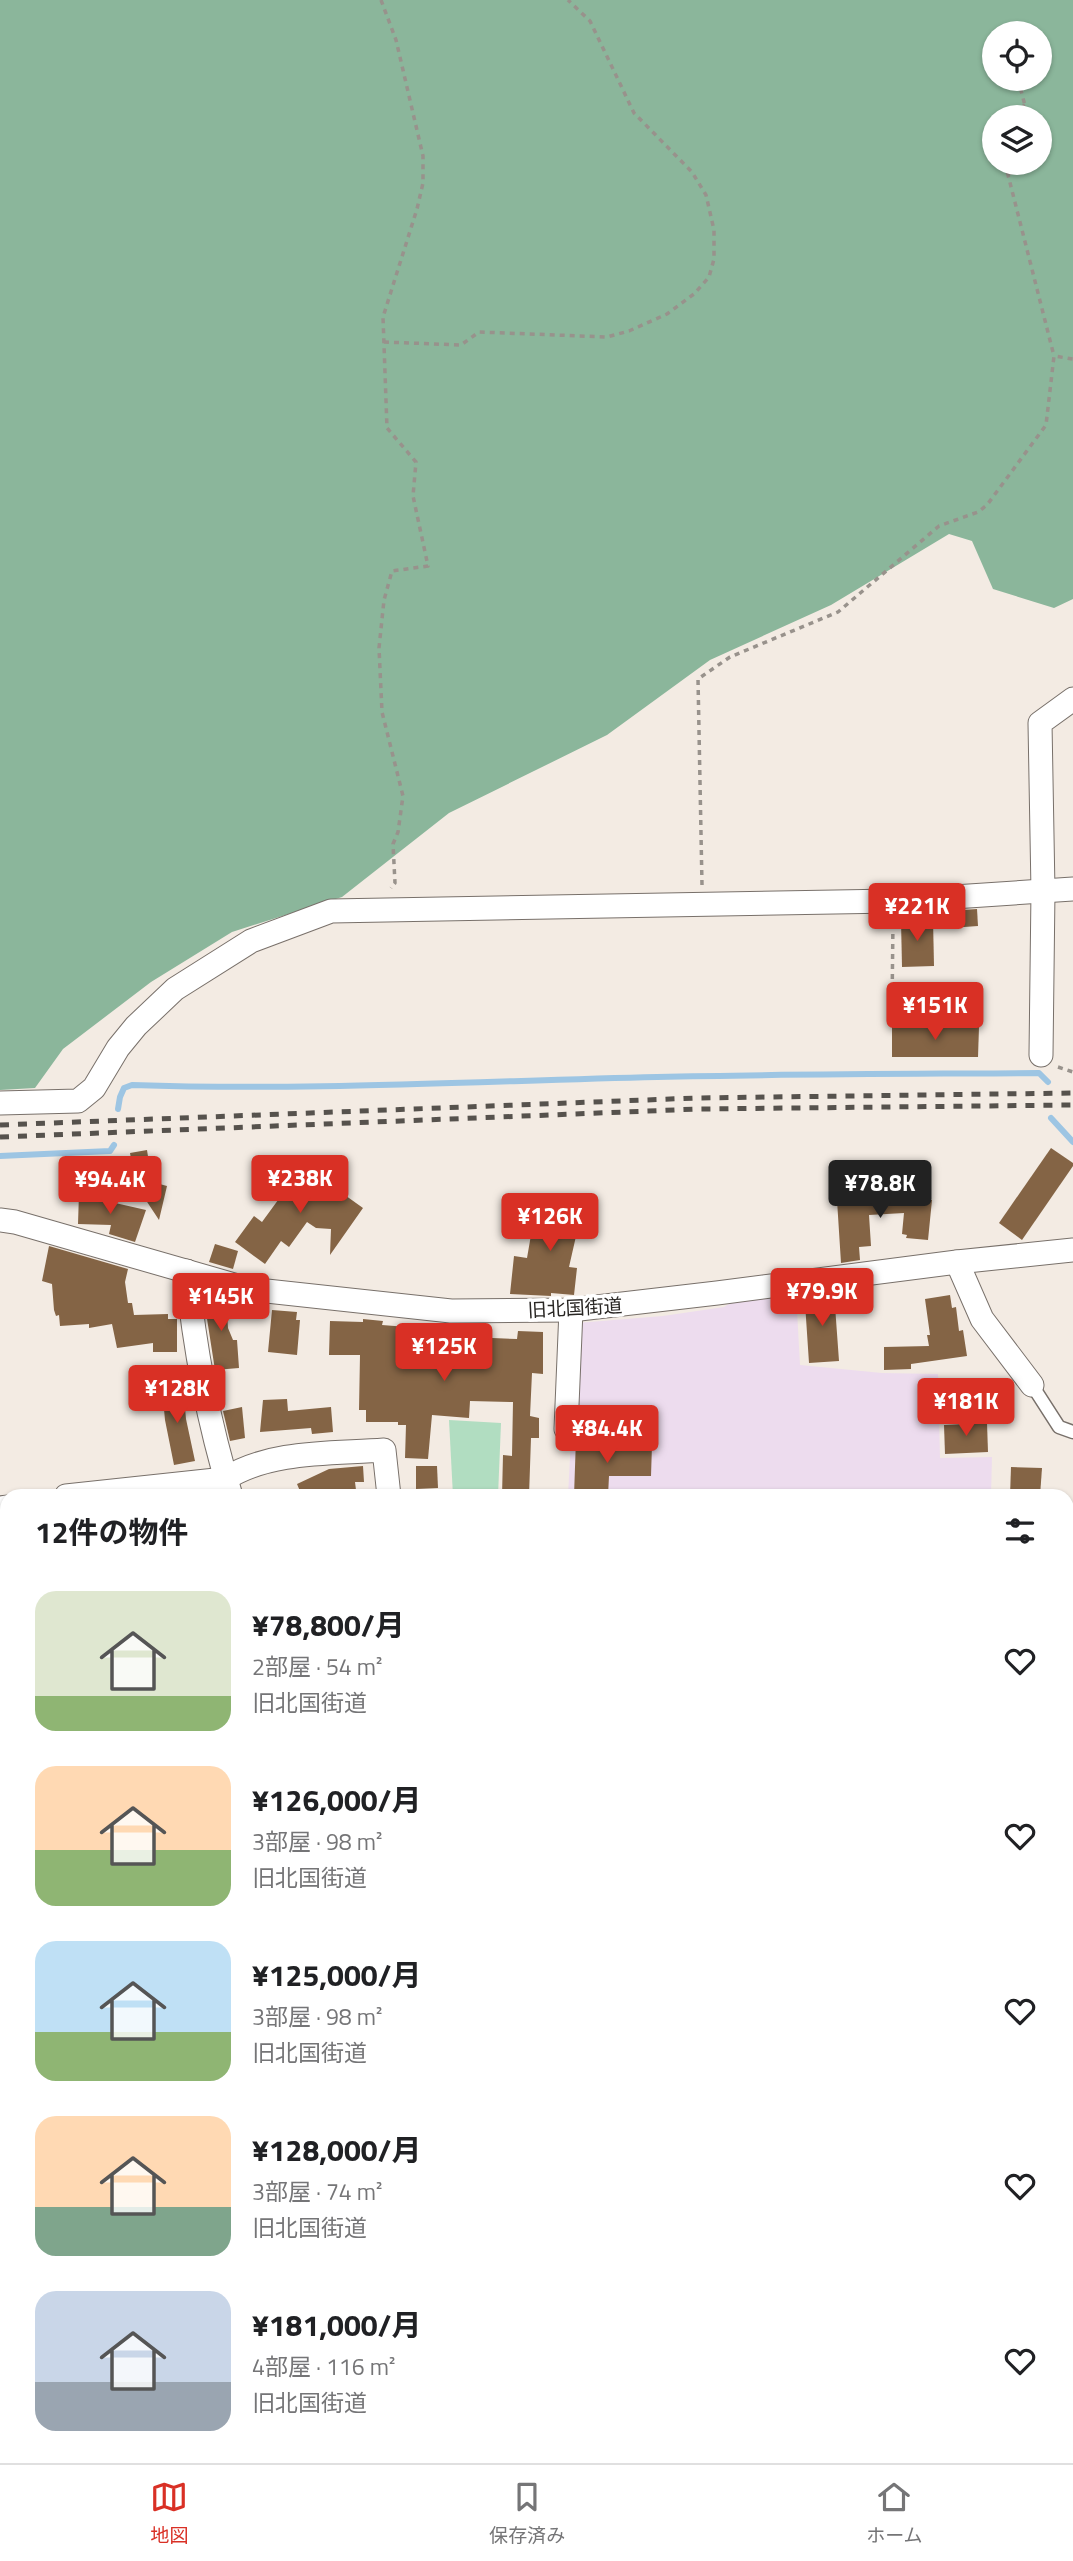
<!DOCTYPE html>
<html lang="ja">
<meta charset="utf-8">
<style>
:root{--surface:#fff;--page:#f6f6f6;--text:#202124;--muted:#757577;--line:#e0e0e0;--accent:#d93025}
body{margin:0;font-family:"Titillium Web","Noto Sans JP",sans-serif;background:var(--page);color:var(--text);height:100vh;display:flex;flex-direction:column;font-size:26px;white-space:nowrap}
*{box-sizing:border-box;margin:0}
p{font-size:23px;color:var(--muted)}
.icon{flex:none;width:38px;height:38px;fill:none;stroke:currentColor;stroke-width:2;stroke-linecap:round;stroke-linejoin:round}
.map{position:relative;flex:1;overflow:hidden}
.side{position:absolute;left:0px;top:1489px;width:1074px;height:975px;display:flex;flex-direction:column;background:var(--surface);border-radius:21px 21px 0 0;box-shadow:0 2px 5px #0004}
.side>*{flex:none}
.buttons{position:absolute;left:982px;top:21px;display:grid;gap:14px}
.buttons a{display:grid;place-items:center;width:70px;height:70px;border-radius:50%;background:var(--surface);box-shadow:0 2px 5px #0004;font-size:35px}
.price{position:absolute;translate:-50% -60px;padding:0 16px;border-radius:7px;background:var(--accent);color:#fff;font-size:23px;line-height:46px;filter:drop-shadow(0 2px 4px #0008)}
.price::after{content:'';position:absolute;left:50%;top:42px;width:21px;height:16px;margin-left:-10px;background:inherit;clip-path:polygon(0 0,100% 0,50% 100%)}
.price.on{background:#222;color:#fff}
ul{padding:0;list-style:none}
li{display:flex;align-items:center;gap:21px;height:175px;padding:0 35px}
li span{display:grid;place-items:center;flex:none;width:196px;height:140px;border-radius:21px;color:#555}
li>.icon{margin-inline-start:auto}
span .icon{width:84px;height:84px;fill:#fffc;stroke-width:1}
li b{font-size:30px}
h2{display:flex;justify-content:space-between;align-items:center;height:84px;padding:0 35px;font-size:30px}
.tabs{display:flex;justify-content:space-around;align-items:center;height:98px;border-top:2px solid var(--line);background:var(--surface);font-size:19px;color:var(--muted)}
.tabs a{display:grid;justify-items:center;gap:4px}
.tabs .on{color:var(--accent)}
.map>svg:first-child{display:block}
</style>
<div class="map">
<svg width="1073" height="2463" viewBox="0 0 1073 2463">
<rect width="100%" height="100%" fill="#f3ebe3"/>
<path fill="#eddcee" d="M796 1292 800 1365 882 1373 938 1374 940 1458 992 1457 991 1496H568L577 1323 663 1316 724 1307 737 1299Z"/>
<g fill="#b1ddc1">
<path d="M449 1420 501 1423 498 1496H453Z"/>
<path d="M172 2457H381L376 2463H171Z"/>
</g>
<path fill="#8bb69b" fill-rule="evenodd" d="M0 0H1073V599L1054 608 993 589 972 541 949 534 831 605 710 660 607 735 449 813 342 897 232 932 151 982 63 1049 35 1088 0 1090ZM994 33H1040V79H994ZM994 117H1040V163H994Z"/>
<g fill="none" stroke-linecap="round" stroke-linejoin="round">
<g stroke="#9dc5e3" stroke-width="6">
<path d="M118 1109 120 1097 124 1088 132 1085C307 1091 482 1081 657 1077 784 1074 911 1074 1039 1073L1048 1082"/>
<path d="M1051 1118 1073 1142"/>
<path d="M0 1156 110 1151 114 1145"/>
<path d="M1068 1599 1073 1600"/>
<path d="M0 2137 7 2133"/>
</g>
</g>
<g fill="#846445">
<path d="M977 909 978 926 950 928 949 911Z"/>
<path d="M933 919 934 966 902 967 901 920Z"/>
<path d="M892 1026 979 1027 978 1057H892Z"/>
<path d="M1051 1148 1073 1163V1166L1022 1240 999 1223Z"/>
<path d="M147 1150 152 1182 167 1186 159 1220 128 1173 133 1170 130 1153Z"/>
<path d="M300 1163 363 1208 330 1255 331 1229 316 1228 307 1222 289 1247 281 1241 265 1264 235 1242 254 1216 262 1222 281 1196 277 1194Z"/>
<path d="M79 1193 103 1194 102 1200 146 1210 135 1242 109 1234 111 1225 78 1224Z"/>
<path d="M550 1193 580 1199 575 1221 579 1223 569 1267 577 1268 574 1295 551 1293V1296L510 1294 514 1256 527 1258 531 1235 540 1237Z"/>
<path d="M907 1194 927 1196V1200H932L928 1240 906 1238 907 1235 902 1234 904 1213 869 1215 871 1246 859 1247 860 1260 841 1263 837 1200Z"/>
<path d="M215 1244 238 1251 233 1269 209 1262Z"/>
<path d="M49 1246 128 1269 125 1282 128 1303H132L134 1315 168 1314V1319H177V1352H153V1343L117 1348 112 1324 89 1328V1324L60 1326 59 1315 56 1316 54 1310 52 1284 42 1281Z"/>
<path d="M834 1292 839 1361 809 1363 805 1303H807L806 1296Z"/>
<path d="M203 1293 226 1297 228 1328 233 1340H237L239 1368 215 1370Z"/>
<path d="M950 1295 952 1308 956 1307 959 1331 963 1330 967 1356 911 1364V1369L884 1370V1347L929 1346 927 1335H930L925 1299Z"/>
<path d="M272 1310 297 1312 296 1320H300L297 1355 268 1352Z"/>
<path d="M363 1319 383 1321 382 1325 445 1330V1336L517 1339 518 1331 543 1332V1374L532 1373 530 1416 539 1418V1438H531L529 1496H502L503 1455 512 1456 513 1402 470 1401 469 1418 432 1415 428 1459 405 1458 406 1425H398V1422H366V1410H359L360 1355H329L330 1321 363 1322Z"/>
<path d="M183 1386 186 1419 195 1461 174 1465 165 1420 162 1388Z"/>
<path d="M287 1399 288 1411 331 1407 333 1432 312 1434 311 1428 260 1432 263 1400Z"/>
<path d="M242 1407 245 1438 230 1441 223 1411Z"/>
<path d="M987 1423 988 1452 945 1454 944 1425Z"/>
<path d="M576 1438 610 1439V1445H652L651 1476H609L608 1496H574Z"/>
<path d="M363 1466 364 1482H355L356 1490 336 1492 326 1496H302L297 1484 329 1469Z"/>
<path d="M416 1466H437L438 1488 416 1489Z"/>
<path d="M1011 1467 1042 1468 1040 1496H1010Z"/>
</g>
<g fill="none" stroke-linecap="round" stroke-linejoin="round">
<defs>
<g id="service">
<path d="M1032 1385 1059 1427 1073 1432"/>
<path d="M85 2457V2463"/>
</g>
<g id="minor">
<path d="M1041 1055 1043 891 1040 723 1073 699"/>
<path d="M0 1103 78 1101 94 1088 118 1048 136 1026 175 989 251 941 331 911 893 901 1073 889"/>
<path d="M0 1220 15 1222 248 1289 451 1311 571 1310 717 1293 957 1262 1073 1250"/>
<path d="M957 1262 982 1319 1032 1385"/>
<path d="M187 1271C194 1346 209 1424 231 1496"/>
<path d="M566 1429 571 1310"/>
<path d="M66 1496 225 1479C270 1450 333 1454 384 1450L389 1496"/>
<path d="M0 1508 7 1507"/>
<path d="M0 2123 7 2120"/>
<path d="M1069 2259 1070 2246 1073 2241"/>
<path d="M1068 2455H1073"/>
<path d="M396 2463 400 2457"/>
<path d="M808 2463 810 2457"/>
</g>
<g id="trunk">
<path d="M0 1779H7"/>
<path d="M1068 1784H1073"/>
</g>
</defs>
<use href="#service" stroke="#78706a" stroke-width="15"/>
<use href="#minor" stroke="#78706a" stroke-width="25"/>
<use href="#trunk" stroke="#78706a" stroke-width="41"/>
<g stroke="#98928c" stroke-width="3.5" stroke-dasharray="5 5" stroke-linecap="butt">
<path d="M381 0 396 40 423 156V183L417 209 383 317 387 428 416 462 413 496 428 566 392 571 384 600 379 648 382 712 403 796 398 832 393 844 395 883 391 888"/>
<path d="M1018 79 1028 117"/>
<path d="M995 117 1025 105"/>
<path d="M1005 163 1054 356"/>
<path d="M1008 174 1037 163"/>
<path d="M384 342 461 345 479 332 607 337 629 331 667 314 694 294 709 277 714 259V230L706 195 692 172 634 113 590 21 568 0"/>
<path d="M702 885 698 679 730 657 838 612 939 526 978 512 987 505 1046 425 1054 356 1073 359"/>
<path d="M892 1009 893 920"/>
<path d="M1058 1067 1073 1072"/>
</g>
<use href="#service" stroke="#fff" stroke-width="12"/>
<use href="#minor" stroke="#fff" stroke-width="23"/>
<use href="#trunk" stroke="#fff" stroke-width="38"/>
<g stroke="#56524d" stroke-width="5" stroke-dasharray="9 9" stroke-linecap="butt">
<path d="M0 1125 697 1098 1073 1093"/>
<path d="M0 1137 699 1109 1073 1105"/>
</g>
</g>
<g text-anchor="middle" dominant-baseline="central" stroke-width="7" stroke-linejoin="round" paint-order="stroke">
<g font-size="19" fill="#292623" stroke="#fff">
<text transform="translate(575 1307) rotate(-3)">旧北国街道</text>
</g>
</g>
</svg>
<div class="buttons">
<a><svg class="icon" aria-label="locate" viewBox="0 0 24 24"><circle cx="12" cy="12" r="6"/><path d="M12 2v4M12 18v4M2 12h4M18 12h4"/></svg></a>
<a><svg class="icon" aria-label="layers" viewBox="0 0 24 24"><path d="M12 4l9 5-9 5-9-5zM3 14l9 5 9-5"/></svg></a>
</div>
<b class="price" style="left:917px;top:943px">¥221K</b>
<b class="price" style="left:935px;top:1042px">¥151K</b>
<b class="price" style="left:300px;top:1215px">¥238K</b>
<b class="price" style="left:110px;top:1216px">¥94.4K</b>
<b class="price on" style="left:880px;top:1220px">¥78.8K</b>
<b class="price" style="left:550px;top:1253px">¥126K</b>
<b class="price" style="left:822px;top:1328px">¥79.9K</b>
<b class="price" style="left:221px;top:1333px">¥145K</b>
<b class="price" style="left:444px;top:1383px">¥125K</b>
<b class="price" style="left:177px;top:1425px">¥128K</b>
<b class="price" style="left:966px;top:1438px">¥181K</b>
<b class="price" style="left:607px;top:1465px">¥84.4K</b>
<section class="side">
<h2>12件の物件<svg class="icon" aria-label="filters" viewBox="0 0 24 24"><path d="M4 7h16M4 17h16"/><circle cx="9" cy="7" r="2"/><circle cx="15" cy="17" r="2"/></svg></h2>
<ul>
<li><span style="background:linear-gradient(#dfe7d0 75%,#8fb573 0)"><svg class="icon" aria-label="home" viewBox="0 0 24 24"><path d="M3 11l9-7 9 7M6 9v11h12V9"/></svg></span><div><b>¥78,800/月</b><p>2部屋 · 54 m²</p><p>旧北国街道</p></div><svg class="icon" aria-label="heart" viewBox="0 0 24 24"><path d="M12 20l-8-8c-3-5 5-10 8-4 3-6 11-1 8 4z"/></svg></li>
<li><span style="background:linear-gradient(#ffd9b3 60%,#8fb573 0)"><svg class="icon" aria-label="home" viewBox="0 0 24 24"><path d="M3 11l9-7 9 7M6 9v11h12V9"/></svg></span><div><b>¥126,000/月</b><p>3部屋 · 98 m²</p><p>旧北国街道</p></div><svg class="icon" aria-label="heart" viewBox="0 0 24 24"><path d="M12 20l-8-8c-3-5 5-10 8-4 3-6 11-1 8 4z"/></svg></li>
<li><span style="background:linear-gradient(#bfe0f5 65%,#8fb573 0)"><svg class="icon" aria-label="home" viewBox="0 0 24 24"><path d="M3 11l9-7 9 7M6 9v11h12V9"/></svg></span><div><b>¥125,000/月</b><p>3部屋 · 98 m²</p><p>旧北国街道</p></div><svg class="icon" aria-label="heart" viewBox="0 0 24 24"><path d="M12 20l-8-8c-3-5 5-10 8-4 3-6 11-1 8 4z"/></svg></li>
<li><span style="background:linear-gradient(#ffd9b3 65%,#7fa58c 0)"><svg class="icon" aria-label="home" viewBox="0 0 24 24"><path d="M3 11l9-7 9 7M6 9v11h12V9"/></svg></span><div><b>¥128,000/月</b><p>3部屋 · 74 m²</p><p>旧北国街道</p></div><svg class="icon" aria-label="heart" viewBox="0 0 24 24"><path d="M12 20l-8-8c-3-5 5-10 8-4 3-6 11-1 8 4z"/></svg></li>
<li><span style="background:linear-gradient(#c9d6e8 65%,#9aa5b1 0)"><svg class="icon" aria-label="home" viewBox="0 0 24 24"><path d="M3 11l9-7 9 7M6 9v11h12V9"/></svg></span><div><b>¥181,000/月</b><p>4部屋 · 116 m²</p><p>旧北国街道</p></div><svg class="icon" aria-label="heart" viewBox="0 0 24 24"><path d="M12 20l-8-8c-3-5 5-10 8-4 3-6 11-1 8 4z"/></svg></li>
</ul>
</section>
</div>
<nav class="tabs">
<a class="on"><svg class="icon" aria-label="map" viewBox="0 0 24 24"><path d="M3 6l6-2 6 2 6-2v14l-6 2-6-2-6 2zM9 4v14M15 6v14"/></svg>地図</a>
<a><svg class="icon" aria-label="saved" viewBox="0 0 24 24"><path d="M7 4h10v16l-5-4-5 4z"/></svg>保存済み</a>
<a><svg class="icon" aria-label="home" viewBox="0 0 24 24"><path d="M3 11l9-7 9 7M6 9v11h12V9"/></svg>ホーム</a>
</nav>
